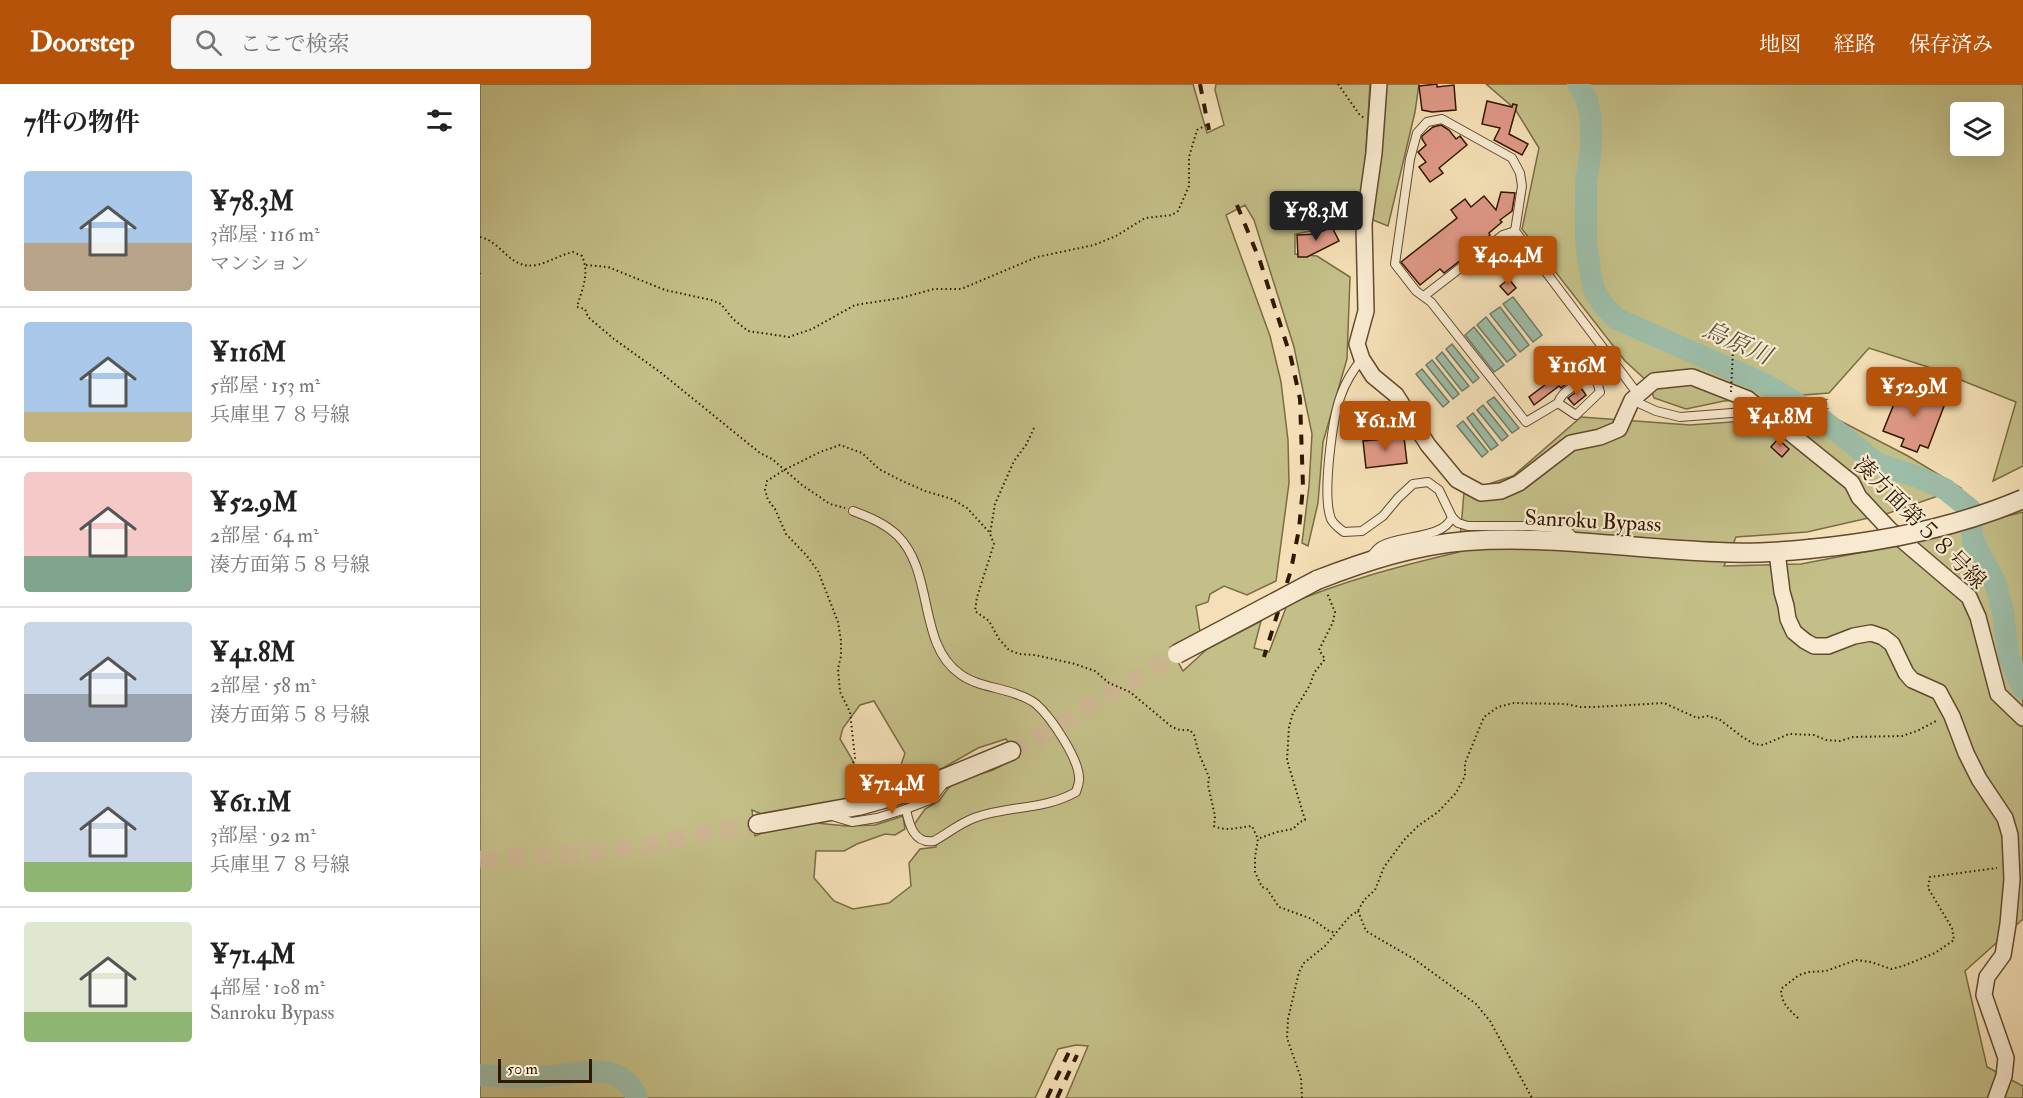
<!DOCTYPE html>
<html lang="ja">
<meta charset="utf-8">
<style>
:root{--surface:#fff;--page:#f6f6f6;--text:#222;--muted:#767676;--line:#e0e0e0;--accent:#b45309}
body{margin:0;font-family:"IM FELL Double Pica","Noto Serif JP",serif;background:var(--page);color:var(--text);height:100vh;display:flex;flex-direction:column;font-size:22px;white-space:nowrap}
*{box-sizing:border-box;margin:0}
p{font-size:20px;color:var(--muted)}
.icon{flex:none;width:33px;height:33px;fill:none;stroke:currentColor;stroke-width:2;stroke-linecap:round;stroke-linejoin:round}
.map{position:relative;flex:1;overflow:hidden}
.side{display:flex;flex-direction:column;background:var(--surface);width:480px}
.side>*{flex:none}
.buttons{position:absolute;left:1470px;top:18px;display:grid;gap:12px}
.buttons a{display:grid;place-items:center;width:54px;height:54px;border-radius:6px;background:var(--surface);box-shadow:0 6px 24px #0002;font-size:30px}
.scale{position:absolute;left:18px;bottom:15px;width:94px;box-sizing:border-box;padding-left:6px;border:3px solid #311800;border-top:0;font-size:16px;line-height:21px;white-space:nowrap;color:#311800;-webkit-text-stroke:4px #f8ead0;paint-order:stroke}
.price{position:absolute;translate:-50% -51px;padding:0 14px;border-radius:6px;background:var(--accent);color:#fff;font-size:20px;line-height:39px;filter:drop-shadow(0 2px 3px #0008)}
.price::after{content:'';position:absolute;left:50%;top:36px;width:18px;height:14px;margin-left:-9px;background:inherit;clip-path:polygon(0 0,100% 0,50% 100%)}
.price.current{background:#222;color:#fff}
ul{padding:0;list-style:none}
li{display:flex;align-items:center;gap:18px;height:150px;padding:0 24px}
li+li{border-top:2px solid var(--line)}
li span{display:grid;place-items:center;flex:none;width:168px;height:120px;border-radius:6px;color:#555}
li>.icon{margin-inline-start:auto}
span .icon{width:72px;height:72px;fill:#fffc;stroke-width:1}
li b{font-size:26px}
h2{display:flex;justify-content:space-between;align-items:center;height:72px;padding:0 24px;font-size:26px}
header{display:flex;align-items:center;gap:36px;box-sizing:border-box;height:84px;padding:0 30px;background:var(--accent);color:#fff}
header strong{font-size:28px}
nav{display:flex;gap:33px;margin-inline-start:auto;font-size:21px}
.search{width:420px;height:54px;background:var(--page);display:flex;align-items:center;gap:15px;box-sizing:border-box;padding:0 21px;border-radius:6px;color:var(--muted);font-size:22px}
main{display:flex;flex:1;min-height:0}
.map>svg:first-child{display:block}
</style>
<header>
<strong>Doorstep</strong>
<div class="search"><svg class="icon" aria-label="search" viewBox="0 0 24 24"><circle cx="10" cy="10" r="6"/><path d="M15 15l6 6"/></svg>ここで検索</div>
<nav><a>地図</a><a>経路</a><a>保存済み</a></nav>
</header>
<main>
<section class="side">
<h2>7件の物件<svg class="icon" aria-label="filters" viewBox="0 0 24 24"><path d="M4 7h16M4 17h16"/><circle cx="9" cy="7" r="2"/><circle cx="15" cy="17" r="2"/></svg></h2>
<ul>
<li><span style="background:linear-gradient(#a9c7e8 60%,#b9a48a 0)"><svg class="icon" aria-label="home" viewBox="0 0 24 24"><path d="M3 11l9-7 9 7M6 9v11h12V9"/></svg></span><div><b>¥78.3M</b><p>3部屋 · 116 m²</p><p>マンション</p></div></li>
<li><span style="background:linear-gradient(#a9c7e8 75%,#c2b280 0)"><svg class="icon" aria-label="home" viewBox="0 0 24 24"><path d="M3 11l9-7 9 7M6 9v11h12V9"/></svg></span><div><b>¥116M</b><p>5部屋 · 153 m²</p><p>兵庫里７８号線</p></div></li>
<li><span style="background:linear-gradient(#f6c9c9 70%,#7fa58c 0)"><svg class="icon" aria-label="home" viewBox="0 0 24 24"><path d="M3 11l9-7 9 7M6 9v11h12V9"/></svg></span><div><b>¥52.9M</b><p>2部屋 · 64 m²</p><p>湊方面第５８号線</p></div></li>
<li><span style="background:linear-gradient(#c9d6e8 60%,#9aa5b1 0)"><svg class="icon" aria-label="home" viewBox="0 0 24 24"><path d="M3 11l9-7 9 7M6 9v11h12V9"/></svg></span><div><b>¥41.8M</b><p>2部屋 · 58 m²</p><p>湊方面第５８号線</p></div></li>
<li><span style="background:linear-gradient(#c9d6e8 75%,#8fb573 0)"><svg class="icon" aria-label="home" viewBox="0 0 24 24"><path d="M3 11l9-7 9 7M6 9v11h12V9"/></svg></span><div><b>¥61.1M</b><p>3部屋 · 92 m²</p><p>兵庫里７８号線</p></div></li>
<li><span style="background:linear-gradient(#dfe7d0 75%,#8fb573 0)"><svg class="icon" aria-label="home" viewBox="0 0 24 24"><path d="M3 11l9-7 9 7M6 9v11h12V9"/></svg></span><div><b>¥71.4M</b><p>4部屋 · 108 m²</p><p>Sanroku Bypass</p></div></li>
</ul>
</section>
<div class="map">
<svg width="1543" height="1014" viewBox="0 0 1543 1014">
<rect width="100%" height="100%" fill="#f4dfb6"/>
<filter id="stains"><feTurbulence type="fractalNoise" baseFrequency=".00333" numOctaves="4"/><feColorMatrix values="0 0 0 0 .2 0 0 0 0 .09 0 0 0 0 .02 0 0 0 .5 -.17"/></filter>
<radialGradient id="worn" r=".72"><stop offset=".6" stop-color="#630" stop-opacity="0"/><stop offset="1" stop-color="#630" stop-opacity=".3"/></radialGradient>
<g fill="#c4bf88" stroke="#7a6c44" stroke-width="1.5" fill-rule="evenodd">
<path d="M0 0H713L727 49 744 41 735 6 736 0H890L882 131 873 128 836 146 815 150V170L837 172 870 193 867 275 843 358 838 419 828 462 822 459 829 402 832 350 814 263 774 136 765 121 746 131 790 252 801 298 808 356 809 399 796 497 767 511 744 502 730 510 728 518 716 522 720 548 690 563 703 587 727 565 781 537 774 564 789 568 807 521C862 497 920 482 979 468L984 408 1033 392 1101 333 1210 341 1349 331 1428 372 1481 404 1406 430 1327 448 1256 453 1244 482 1321 480 1394 466 1543 428V835L1485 887 1507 983 1543 1002V1014H586L608 962 596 961 578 965 555 1014H0ZM394 617 425 669 419 687 405 699 406 705 463 684 498 664 526 655 539 673 513 686 472 699 459 717 445 725 433 742 442 756 457 755 456 763 440 765 429 779 431 802 409 819 373 825 354 817 334 794 336 767H364L377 760 405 750 415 751 425 745 423 732 395 741 367 742 336 739 292 745 275 752 272 726 286 732 375 713 381 698 372 675 360 655 363 644 380 621Z"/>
<path d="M904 0H939L935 28 908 142 893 136 904 22Z"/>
<path d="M1006 0H1543V382L1513 397 1536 318 1448 283 1389 264 1349 309 1244 317 1206 325 1174 314 1168 298 1145 277 1042 145 1059 64 1035 25ZM1480 28H1514V62H1480Z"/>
</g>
<g fill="#9dbda8" stroke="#727b65" stroke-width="1.5">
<path d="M1033 213 1062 251 1053 258 1023 220Z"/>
<path d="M1020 223 1049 261 1040 268 1010 230Z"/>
<path d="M1006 233 1036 271 1027 278 997 241Z"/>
<path d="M994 243 1024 281 1014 288 985 251Z"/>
<path d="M972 260 999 294 993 299 966 265Z"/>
<path d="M962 268 989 302 982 307 956 274Z"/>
<path d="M952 276 979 310 973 315 946 281Z"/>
<path d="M942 285 969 318 963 323 936 290Z"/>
<path d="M1014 313 1039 344 1032 349 1007 318Z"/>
<path d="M1003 321 1028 352 1022 357 997 326Z"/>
<path d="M993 329 1018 361 1011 366 987 334Z"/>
<path d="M983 337 1008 368 1002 373 977 342Z"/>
</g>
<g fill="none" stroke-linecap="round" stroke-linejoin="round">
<g stroke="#9dbda8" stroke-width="22">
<path d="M1098 0 1107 16 1111 37V64L1106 98V158L1111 193 1115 208 1124 222 1137 235 1285 300 1339 333 1398 380 1438 393 1465 405 1490 425 1493 457 1515 498 1523 527 1529 574 1543 604"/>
<path d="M0 991C20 993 41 994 61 993 94 991 141 973 157 1014"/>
</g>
</g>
<g fill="#df9887" stroke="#311800" stroke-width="1.5">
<path d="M957 0V3L974 1 976 26 952 28 942 26 939 2Z"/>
<path d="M1007 17 1032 23 1033 20 1037 21 1029 50 1048 60 1042 71 1014 56 1020 44 1002 40Z"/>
<path d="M961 41 969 46 976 55 980 52 987 61 959 84 963 89 950 98 939 83 946 78 938 68 946 61 942 55V52L953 43Z"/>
<path d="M1021 108 1035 109 1032 127 1020 136 1022 138 1009 149 1010 151 990 169 964 189 960 185 940 201 921 178 977 134 971 126 985 115 991 123 1004 112 1016 126Z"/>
<path d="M852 143 859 157 827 173H818L817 151 836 150Z"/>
<path d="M1029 195 1036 204 1028 211 1020 202Z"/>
<path d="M1086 285 1093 294 1081 304 1079 302 1054 321 1049 313Z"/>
<path d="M1422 300 1466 317 1448 364 1440 361 1437 368 1421 362 1424 355 1403 347Z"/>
<path d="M1101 304 1106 311 1094 321 1088 314Z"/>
<path d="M924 353 927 379 886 384 883 357Z"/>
<path d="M1298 355 1309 365 1302 373 1291 363Z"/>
</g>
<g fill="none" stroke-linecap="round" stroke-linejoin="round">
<g stroke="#cdb792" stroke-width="18" stroke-dasharray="18 9" stroke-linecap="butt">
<path d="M531 667 559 653 697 570"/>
<path d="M0 776 96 770 164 762 278 740"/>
</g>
<defs>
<g id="service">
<path d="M944 212 1023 151 1035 147"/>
<path d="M1127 269 1112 280 1120 308 1096 331 1078 319 1046 338 951 218 936 207 915 180 930 75 937 49 947 38 962 35 1032 74 1040 89 1042 102 1035 147 1157 309"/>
<path d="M882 275C873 286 866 297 861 311 852 335 842 412 851 435 854 441 859 444 864 448L882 447 903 432 918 414 933 400 948 398 959 406 972 433 978 439 988 442H1049L1086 445 1095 455"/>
<path d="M1152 316 1176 327 1200 333 1252 329"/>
<path d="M1078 319C1082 307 1092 305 1100 296 1105 290 1103 286 1112 280"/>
<path d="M373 427C389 433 404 439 417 451 455 488 437 560 480 590 496 602 518 603 536 610 542 612 551 616 556 620 571 633 599 675 599 694 600 698 597 704 596 708 562 727 529 721 494 734 480 739 467 750 454 757 434 760 429 741 426 725"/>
<path d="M891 472C894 469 897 464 901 462 920 451 964 455 972 433"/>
<path d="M352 732 372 738 397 734 426 725 452 715 465 698"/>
</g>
<g id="minor">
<path d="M899 0 894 69 884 140 886 227 877 260 882 275 893 292 916 311 948 361 977 396 1001 409 1021 407 1039 399 1091 359 1120 353 1139 345 1152 316 1174 297 1212 293 1268 315 1372 399 1379 413 1409 445 1489 513 1498 533 1518 610 1543 634"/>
<path d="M1297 468 1302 508 1306 522 1308 535 1314 548 1325 557 1334 562H1348L1374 552 1391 549 1403 553 1412 560 1426 589 1432 596 1459 608 1472 632 1486 669 1499 695 1525 734 1530 751 1532 795 1528 840 1523 871 1507 893 1504 911 1526 974 1524 992 1516 1014"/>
</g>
<g id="tertiary">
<path d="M837 496C886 477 935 461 987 457 1071 451 1154 465 1238 468 1268 470 1299 468 1329 465"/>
<path d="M278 740 378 722 436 706 531 667"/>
</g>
</defs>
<use href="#service" stroke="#624a2e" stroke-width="10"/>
<use href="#minor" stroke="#624a2e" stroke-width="18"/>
<use href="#tertiary" stroke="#624a2e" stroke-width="21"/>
<g stroke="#311800" stroke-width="2" stroke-dasharray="1.5 3" stroke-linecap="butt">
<path d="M858 0 879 30 884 34"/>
<path d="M0 153C24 159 29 186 57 181 69 178 80 171 93 168L102 172C110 190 102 205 97 223L105 225 108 233 134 255 180 288 280 369 292 375 322 401 350 420 365 424"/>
<path d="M106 181 128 183 185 206 231 216 241 220 253 235 268 247 309 253 332 245 375 221 421 214 454 205H481L557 173 614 161 636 152 665 134 692 131 698 127 709 102V73L717 46 726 41"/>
<path d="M0 189V190"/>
<path d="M554 344 546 361 534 377 515 420 510 450 514 460 497 513 495 527 509 537 519 555 529 566 539 570 555 571 595 580 615 587 629 599 650 608 692 643 700 646H710L714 651 719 670 729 693 728 701 735 732 734 742C747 748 759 743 772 742L778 755 775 773V788L782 803 787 805 799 823 832 835 849 847 856 849"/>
<path d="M374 706 378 696 370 687 375 674 370 628 360 608 358 585 361 572V557L358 538 338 487 327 472 306 450 295 425 288 416 285 406 287 397 304 386 340 368 360 361 382 369 399 385 418 395 445 407 472 415 487 424 510 449"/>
<path d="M780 754 797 748 813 745 820 738 825 736 807 676 809 643 813 629 830 601 834 589 845 575 839 566 853 538 855 528 847 509"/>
<path d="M878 827 886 847 934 875 996 920 1010 937 1052 1014"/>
<path d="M1318 934C1308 925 1301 918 1301 905L1319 891 1329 888 1346 887 1376 876 1391 878 1411 885 1423 882 1455 869 1474 856 1472 844 1448 804 1450 793 1517 784"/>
<path d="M822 1014 821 994 807 954 808 935 819 888 824 879 845 862 870 832 878 827 884 816 895 806 904 783 924 756 938 742 958 728 976 709 985 692V679L1004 633 1018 623 1034 619 1086 620 1100 623H1115L1184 619 1217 634 1227 632 1239 635 1261 652 1274 660 1283 661 1309 650 1334 651 1346 656 1360 657 1373 653 1422 652 1437 647 1458 636"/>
</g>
<use href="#service" stroke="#f8ead0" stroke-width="8"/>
<use href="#minor" stroke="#f8ead0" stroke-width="15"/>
<use href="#tertiary" stroke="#f8ead0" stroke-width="18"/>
<g stroke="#311800" stroke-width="4" stroke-dasharray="10 10" stroke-linecap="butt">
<path d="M720 0 729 46"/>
<path d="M757 121 780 177 811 274 820 315 823 403 819 445 811 486 784 573"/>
<path d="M567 1014 589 968"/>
<path d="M577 1014 597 971"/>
</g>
<defs>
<path id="service-bridge" d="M1252 329 1348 320"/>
<g id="tertiary-bridge">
<path d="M1329 465C1402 458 1475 444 1543 415"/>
<path d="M697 570 837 496"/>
</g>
</defs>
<use href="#service-bridge" stroke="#624a2e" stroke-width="10" stroke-linecap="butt"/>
<use href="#tertiary-bridge" stroke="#624a2e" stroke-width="21" stroke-linecap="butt"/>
<path stroke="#311800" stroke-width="2" stroke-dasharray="1.5 3" stroke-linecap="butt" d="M1251 308 1253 265"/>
<use href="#service-bridge" stroke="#f8ead0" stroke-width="8"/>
<use href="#tertiary-bridge" stroke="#f8ead0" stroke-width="18"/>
</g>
<g text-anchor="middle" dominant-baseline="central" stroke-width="4.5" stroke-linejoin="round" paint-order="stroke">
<g font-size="22" fill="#311800" stroke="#f8ead0">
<text transform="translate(1113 437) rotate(3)">Sanroku Bypass</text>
<text transform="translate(1440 439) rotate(45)">湊方面第５８号線</text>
</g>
<g font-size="24" font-style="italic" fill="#57523b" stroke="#f8ead0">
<text transform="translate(1257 259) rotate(24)">烏原川</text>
</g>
</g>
<rect width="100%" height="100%" filter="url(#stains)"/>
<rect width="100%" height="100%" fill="url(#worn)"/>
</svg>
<div class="buttons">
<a><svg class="icon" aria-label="layers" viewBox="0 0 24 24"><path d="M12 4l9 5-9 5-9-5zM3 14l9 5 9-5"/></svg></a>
</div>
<div class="scale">50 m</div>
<b class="price current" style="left:836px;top:158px">¥78.3M</b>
<b class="price" style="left:1028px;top:203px">¥40.4M</b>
<b class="price" style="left:1097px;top:313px">¥116M</b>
<b class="price" style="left:1434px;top:334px">¥52.9M</b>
<b class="price" style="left:1300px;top:364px">¥41.8M</b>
<b class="price" style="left:905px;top:368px">¥61.1M</b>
<b class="price" style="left:412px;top:731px">¥71.4M</b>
</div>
</main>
